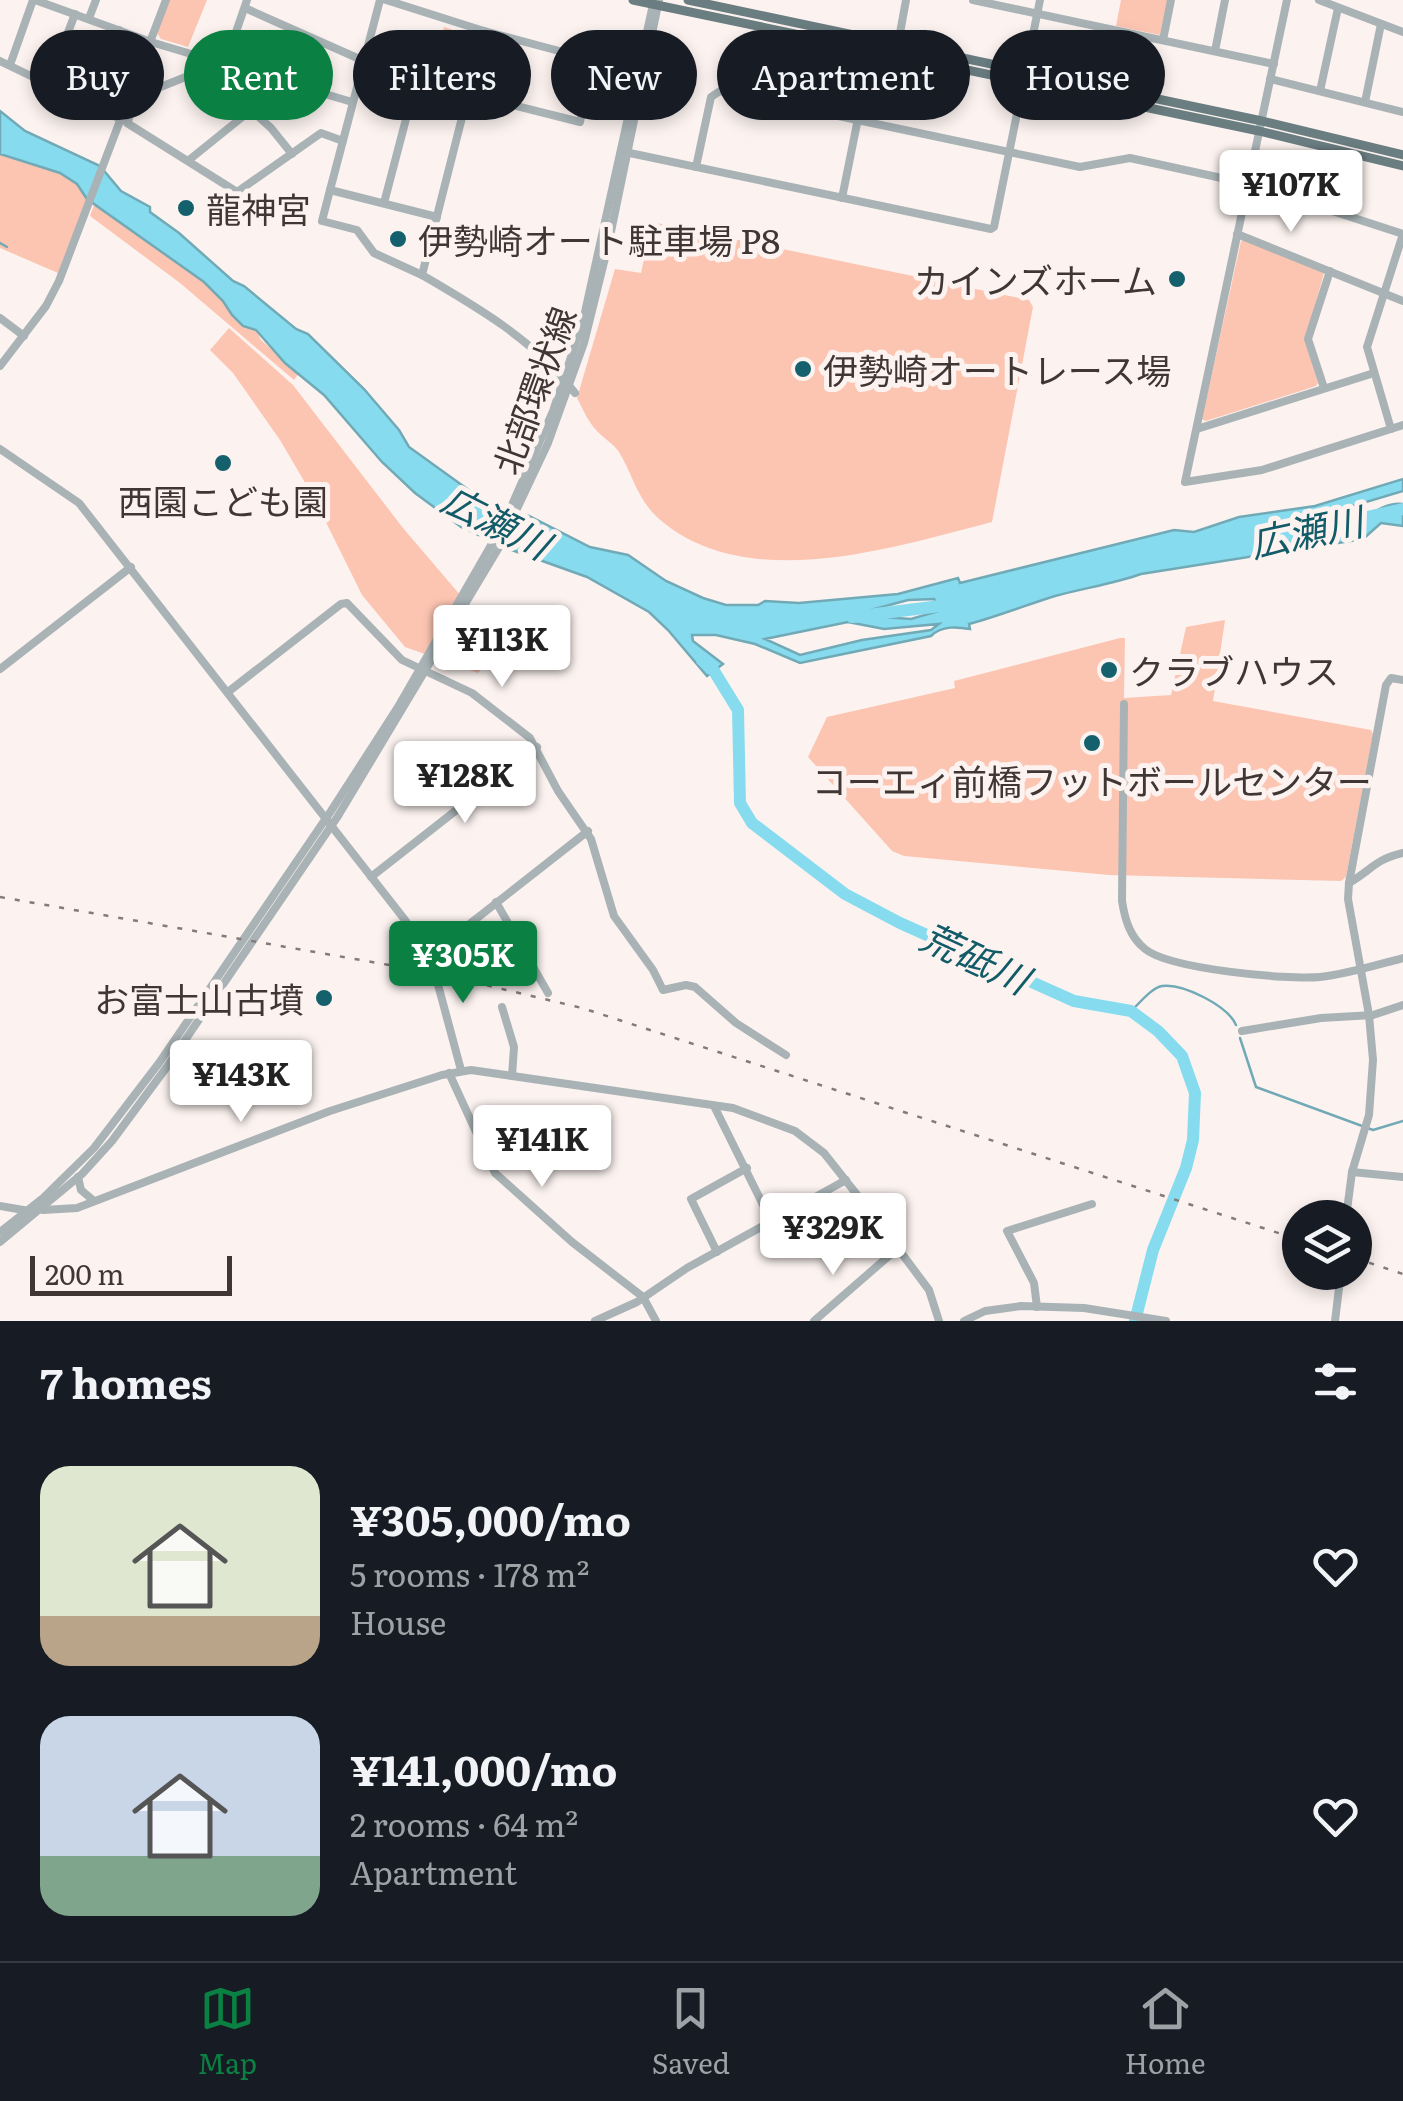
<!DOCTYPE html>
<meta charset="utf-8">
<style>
:root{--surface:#171b24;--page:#20242c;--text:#f1f3f6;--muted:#9ea1a6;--line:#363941;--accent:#0b8043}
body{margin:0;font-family:Literata,"Noto Sans JP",serif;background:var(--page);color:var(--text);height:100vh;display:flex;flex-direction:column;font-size:38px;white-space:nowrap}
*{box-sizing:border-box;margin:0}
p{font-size:32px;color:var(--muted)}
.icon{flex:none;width:55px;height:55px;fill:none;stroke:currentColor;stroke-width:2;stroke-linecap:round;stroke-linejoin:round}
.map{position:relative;height:1321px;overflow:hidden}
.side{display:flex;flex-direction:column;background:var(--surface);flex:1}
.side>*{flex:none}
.hud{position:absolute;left:30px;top:30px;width:1345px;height:90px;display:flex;gap:20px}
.controls{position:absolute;left:1282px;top:1200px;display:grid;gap:20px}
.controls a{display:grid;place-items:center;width:90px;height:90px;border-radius:50%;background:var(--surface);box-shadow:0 5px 15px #0003;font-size:50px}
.scale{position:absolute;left:30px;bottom:25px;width:202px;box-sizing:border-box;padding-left:10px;border:5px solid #403735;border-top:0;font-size:28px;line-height:35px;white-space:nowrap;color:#403735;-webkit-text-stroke:8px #fcf3f0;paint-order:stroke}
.price{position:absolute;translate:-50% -85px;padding:0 22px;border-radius:10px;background:#fff;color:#222;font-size:32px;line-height:65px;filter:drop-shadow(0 2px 5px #0008)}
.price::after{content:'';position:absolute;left:50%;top:60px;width:30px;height:22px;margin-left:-15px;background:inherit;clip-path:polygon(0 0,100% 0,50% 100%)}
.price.on{background:var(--accent);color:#fff}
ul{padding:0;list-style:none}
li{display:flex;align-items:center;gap:30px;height:250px;padding:0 40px}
li span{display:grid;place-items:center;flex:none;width:280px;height:200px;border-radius:30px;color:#555}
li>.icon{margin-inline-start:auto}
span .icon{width:120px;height:120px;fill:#fffc;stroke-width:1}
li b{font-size:42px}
h2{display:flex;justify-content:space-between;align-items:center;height:120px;padding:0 40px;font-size:42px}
.chip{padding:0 35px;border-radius:45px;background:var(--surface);box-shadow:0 5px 15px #0003;font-size:35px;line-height:90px}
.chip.on{background:var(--accent);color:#fff}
.tabs{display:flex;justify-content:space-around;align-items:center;height:140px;border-top:2px solid var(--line);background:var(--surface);font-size:28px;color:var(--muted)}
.tabs a{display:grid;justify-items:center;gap:5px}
.tabs .on{color:var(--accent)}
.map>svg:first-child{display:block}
</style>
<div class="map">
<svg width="1403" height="1321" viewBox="0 0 1403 1321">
<rect width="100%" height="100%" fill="#fcf3f0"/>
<g fill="#fcc5b2">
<path d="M170 0H207L188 47 161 39 157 33Z"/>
<path d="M1121 0H1168L1160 35 1116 26Z"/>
<path d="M444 27 480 39 467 87 463 89 431 77Z"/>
<path d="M0 154 60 173 77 184 87 199 58 273 0 248Z"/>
<path d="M94 205 204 282 223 301 232 315 256 330 261 340 299 373 294 380 180 283 90 216Z"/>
<path d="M652 222 1029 300 1033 307 992 522C894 547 746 596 658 518 637 499 633 475 619 452 614 444 604 439 597 431 588 422 583 409 577 398L615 269 641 273Z"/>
<path d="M1244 240 1324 273 1305 341 1318 383 1316 386 1206 421 1202 419 1241 241Z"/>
<path d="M229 328 293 385 403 528 502 644 478 673 405 647 362 595 314 498 280 440 233 373 210 350Z"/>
<path d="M1225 620 1213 701 1371 730 1373 734 1346 877 1341 881 1109 875 904 856 892 851 808 757 827 717 955 688 954 681 1120 638H1125L1124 698 1171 695 1186 627Z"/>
</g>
<path fill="#86dcee" stroke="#71aab6" stroke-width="2.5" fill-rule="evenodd" d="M0 111 25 131 100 166 121 191 150 207V212L179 233 233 281 244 286 296 329 308 334 364 389 399 430 409 447 491 506 529 516 590 547 628 555 666 581 703 598 726 605H758L765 601 799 603 898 594 958 578 960 583 1174 530 1194 532 1239 517 1315 506 1403 479V491L1316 517 1291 528 1288 534C1309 537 1332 537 1352 527 1369 517 1382 502 1403 504V526L1381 523 1363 539 1141 574C1113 584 1084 588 1055 596 1026 605 999 616 969 624L970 629C958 627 942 625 931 636L800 663 755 644 716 635H692L693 641 723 664 707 676 668 630 649 612 587 577 509 549 461 527 415 493 382 462 324 395 285 363 256 330 243 326 232 315 223 301 204 282 87 199 77 184 60 173 0 154ZM934 599 942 610 911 619 868 616 863 612 908 600ZM848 622 884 629 939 624 931 630 862 640 800 655 765 639Z"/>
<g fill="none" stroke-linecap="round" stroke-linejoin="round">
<g stroke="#71aab6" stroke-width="2.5">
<path d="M0 243 7 247"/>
<path d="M1131 1011C1139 1004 1151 988 1162 986 1183 983 1228 1006 1236 1025"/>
<path d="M1240 1038 1256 1087 1373 1130 1403 1121"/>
</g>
<g stroke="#86dcee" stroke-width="12">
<path d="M1274 538 1403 509"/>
<path d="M852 617 956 604"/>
<path d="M702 660 714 671 738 710 740 803 752 823 845 894 900 923 1074 1001 1131 1011 1158 1031 1182 1056 1195 1093 1193 1140 1186 1168 1153 1250 1135 1321"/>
</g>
<g stroke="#a9b3b6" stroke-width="8">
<path d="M35 0 151 42 352 102"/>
<path d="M380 0 330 190 437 217"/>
<path d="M973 0 1274 64"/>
<path d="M1287 0 1185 482 1262 470 1403 425"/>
<path d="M1319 0 1403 32"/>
<path d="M245 8 364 61 469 94 580 122 593 60 484 31 386 0"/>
<path d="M89 18 96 0"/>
<path d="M484 31 422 275C479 308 535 341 575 393"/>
<path d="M1163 40 1171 0"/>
<path d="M898 44 906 0"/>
<path d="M1215 51 1225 0"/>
<path d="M0 61 118 118"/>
<path d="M216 61 213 66 138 96 127 123 237 192 321 133 343 141"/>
<path d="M225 64 247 0"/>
<path d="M10 65 33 0"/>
<path d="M1270 79 1403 112"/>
<path d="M49 82 75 14"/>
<path d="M1320 91 1338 8"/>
<path d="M1365 102 1381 24"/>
<path d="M90 104 119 30"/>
<path d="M251 110 271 128 292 154"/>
<path d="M625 152 991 229 994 227 1040 0"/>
<path d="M189 160 251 110 261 74"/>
<path d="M696 167 711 97 720 91 1080 167 1130 158 1249 184 1403 234"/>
<path d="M330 190 322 221 357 230 374 253 422 275"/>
<path d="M842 198 872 49"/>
<path d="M384 203 417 77"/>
<path d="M1237 234 1403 301"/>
<path d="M0 318 24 336"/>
<path d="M0 366 46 306 59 281 166 0"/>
<path d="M1324 388 1308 339 1330 271"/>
<path d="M1197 429 1374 373"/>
<path d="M1391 429 1367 347 1403 234"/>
<path d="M0 449 79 503 405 920 430 955 461 1070"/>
<path d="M0 669 131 567"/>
<path d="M228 692 341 604 347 603 402 660 472 693 530 738 558 791 591 839 614 916 653 970 663 990 686 985 695 987 736 1023 786 1055"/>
<path d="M1124 704 1122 901C1125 920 1130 937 1145 949 1169 969 1287 980 1320 977 1348 974 1376 965 1403 958"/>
<path d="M371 877 537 747"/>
<path d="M1349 883C1373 869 1374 860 1403 853"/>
<path d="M496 902 548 993"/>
<path d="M430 955 588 831"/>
<path d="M502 1007 514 1047 512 1076"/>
<path d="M1242 1031 1321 1018 1373 1015 1403 1005"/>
<path d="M449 1073 495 1173 572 1242 643 1297 656 1321"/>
<path d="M714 1106 772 1223"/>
<path d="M1352 1172 1403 1177"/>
<path d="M78 1177 81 1190 94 1201"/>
<path d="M0 1206 29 1211"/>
<path d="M43 1210 77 1208 330 1111 442 1075 471 1070 733 1108 795 1131 824 1153 873 1215 929 1290 939 1321"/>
<path d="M1346 1218 1352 1172 1369 1115 1373 1060 1369 1015 1348 899 1349 883 1386 685 1391 678 1403 680"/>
<path d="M0 1232 42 1199 94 1148 159 1063 331 811 398 707 505 521 553 411 583 321 654 0"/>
<path d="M0 1242 82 1174 112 1141 166 1068 338 816 498 549 548 443 584 343 608 246 659 0"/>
<path d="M717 1252 691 1199 747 1168"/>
<path d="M1037 1307 1034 1283 1007 1231 1092 1204"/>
<path d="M595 1321 637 1302 687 1268 846 1180"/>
<path d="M814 1321 898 1248"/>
<path d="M964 1321 985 1311 1021 1306 1084 1308 1166 1321"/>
<path d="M1335 1321 1341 1272"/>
</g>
<g stroke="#6a7d81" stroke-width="9">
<path d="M633 0 1259 131 1403 166"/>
<path d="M688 0 1262 121 1403 155"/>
</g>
<g stroke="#847b79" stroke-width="2.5" stroke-dasharray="5 10" stroke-linecap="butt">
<path d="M0 897 435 973 582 1008 1300 1240"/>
<path d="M1355 1258 1403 1274"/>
</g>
</g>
<g fill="#15606d" stroke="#fcf3f0" stroke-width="4">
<circle cx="186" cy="208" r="10"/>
<circle cx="398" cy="239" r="10"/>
<circle cx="1177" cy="279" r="10"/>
<circle cx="803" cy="369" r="10"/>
<circle cx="223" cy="463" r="10"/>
<circle cx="1109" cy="670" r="10"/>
<circle cx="1092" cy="743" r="10"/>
<circle cx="324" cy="998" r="10"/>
</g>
<g text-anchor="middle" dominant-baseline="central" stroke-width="10" stroke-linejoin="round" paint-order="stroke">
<g font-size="35" fill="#403735" stroke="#fcf3f0" text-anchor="start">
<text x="206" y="208">龍神宮</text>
<text x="418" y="239">伊勢崎オート駐車場 P8</text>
<text x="1157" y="279" text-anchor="end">カインズホーム</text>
<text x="823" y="369">伊勢崎オートレース場</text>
<text x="223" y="500" text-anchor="middle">西園こども園</text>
<text x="1129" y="670">クラブハウス</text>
<text x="1092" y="780" text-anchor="middle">コーエィ前橋フットボールセンター</text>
<text x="304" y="998" text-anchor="end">お富士山古墳</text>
</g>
<g font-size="35" fill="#403735" stroke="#fcf3f0">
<text transform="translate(533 390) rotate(-70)">北部環状線</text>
</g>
<g font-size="38" font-style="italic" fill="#125b68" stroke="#fcf3f0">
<text transform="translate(497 520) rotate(27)">広瀬川</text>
<text transform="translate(1306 530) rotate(-12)">広瀬川</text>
<text transform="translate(976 956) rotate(25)">荒砥川</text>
</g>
</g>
</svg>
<div class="controls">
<a><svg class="icon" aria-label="layers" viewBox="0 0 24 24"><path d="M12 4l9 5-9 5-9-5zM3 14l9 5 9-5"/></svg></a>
</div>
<div class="scale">200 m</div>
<b class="price" style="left:1291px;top:235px">¥107K</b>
<b class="price" style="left:502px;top:690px">¥113K</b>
<b class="price" style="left:465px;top:826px">¥128K</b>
<b class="price on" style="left:463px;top:1006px">¥305K</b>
<b class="price" style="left:241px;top:1125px">¥143K</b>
<b class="price" style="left:542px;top:1190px">¥141K</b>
<b class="price" style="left:833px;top:1278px">¥329K</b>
<div class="hud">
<a class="chip">Buy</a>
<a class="chip on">Rent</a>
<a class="chip">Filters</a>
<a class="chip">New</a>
<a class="chip">Apartment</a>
<a class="chip">House</a>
</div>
</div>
<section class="side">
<h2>7 homes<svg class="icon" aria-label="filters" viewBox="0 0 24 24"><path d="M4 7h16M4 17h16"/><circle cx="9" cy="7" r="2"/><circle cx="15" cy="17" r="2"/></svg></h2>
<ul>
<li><span style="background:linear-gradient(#dfe7d0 75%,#b9a48a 0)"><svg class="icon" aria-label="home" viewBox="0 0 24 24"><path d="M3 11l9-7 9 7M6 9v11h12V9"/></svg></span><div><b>¥305,000/mo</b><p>5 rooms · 178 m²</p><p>House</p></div><svg class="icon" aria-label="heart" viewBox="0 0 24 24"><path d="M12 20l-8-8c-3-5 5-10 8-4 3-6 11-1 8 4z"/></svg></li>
<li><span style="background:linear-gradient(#c9d6e8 70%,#7fa58c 0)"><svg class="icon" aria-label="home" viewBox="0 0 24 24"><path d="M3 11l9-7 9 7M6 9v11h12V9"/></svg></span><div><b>¥141,000/mo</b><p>2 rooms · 64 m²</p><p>Apartment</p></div><svg class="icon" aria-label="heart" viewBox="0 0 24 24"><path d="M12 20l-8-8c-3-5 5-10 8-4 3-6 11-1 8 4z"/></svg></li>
</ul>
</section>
<nav class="tabs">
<a class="on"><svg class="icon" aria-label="map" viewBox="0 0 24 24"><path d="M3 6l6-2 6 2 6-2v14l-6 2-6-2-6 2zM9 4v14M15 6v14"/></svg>Map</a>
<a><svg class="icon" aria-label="saved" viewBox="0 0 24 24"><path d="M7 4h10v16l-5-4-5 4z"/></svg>Saved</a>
<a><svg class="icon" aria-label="home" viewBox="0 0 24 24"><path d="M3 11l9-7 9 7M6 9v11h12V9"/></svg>Home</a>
</nav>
